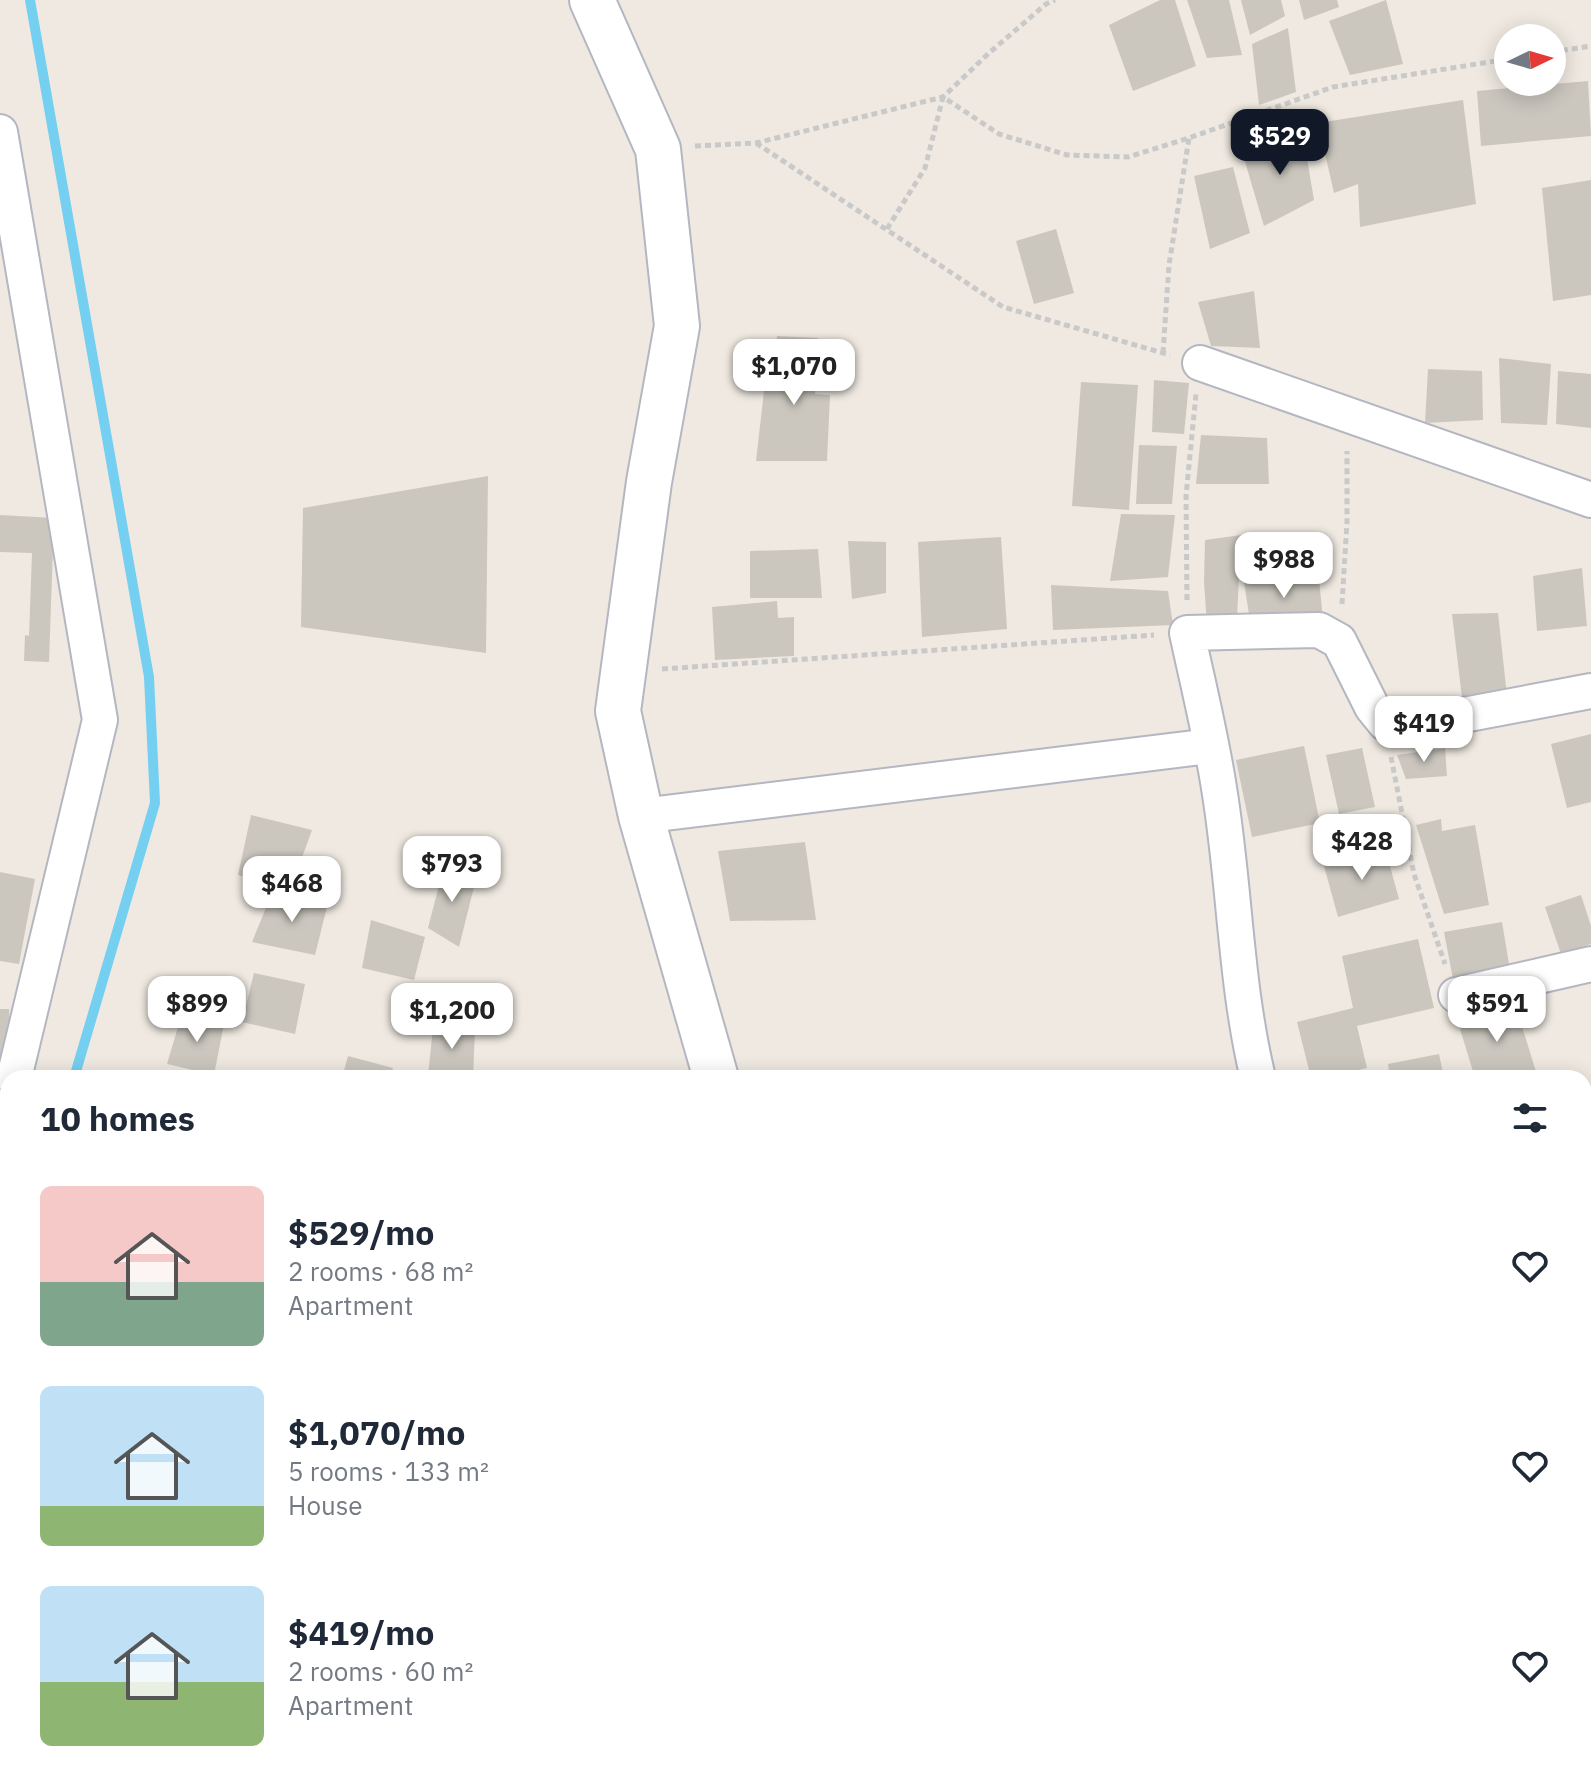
<!DOCTYPE html>
<meta charset="utf-8">
<style>
:root{--surface:#fff;--page:#f2f2f3;--text:#1f2937;--muted:#747a83;--accent:#111827}
body{margin:0;font-family:"IBM Plex Sans",sans-serif;background:var(--page);color:var(--text);height:100vh;display:flex;flex-direction:column;font-size:30px;white-space:nowrap}
*{box-sizing:border-box;margin:0}
p{font-size:26px;color:var(--muted)}
.icon{flex:none;width:44px;height:44px;fill:none;stroke:currentColor;stroke-width:2;stroke-linecap:round;stroke-linejoin:round}
.map{position:relative;flex:1;overflow:hidden}
.side{position:absolute;left:0px;top:1070px;width:1592px;height:712px;display:flex;flex-direction:column;background:var(--surface);border-radius:24px 24px 0 0;box-shadow:0 4px 20px #0003}
.side>*{flex:none}
.needle{width:52px;rotate:85deg}
.buttons{position:absolute;left:1494px;top:24px;display:grid;gap:16px}
.buttons a{display:grid;place-items:center;width:72px;height:72px;border-radius:50%;background:var(--surface);box-shadow:0 4px 20px #0003;font-size:40px}
.price{position:absolute;translate:-50% -68px;padding:0 18px;border-radius:16px;background:#fff;color:#222;font-size:26px;line-height:52px;filter:drop-shadow(0 2px 4px #0008)}
.price::after{content:'';position:absolute;left:50%;top:48px;width:24px;height:18px;margin-left:-12px;background:inherit;clip-path:polygon(0 0,100% 0,50% 100%)}
.price.selected{background:var(--accent);color:#fff}
ul{padding:0;list-style:none}
li{display:flex;align-items:center;gap:24px;height:200px;padding:0 40px}
li span{display:grid;place-items:center;flex:none;width:224px;height:160px;border-radius:12px;color:#555}
li>.icon{margin-inline-start:auto}
span .icon{width:96px;height:96px;fill:#fffc;stroke-width:1}
li b{font-size:34px}
h2{display:flex;justify-content:space-between;align-items:center;height:96px;padding:0 40px;font-size:34px}
.map>svg:first-child{display:block}
</style>
<div class="map">
<svg width="1591" height="1782" viewBox="0 0 1591 1782">
<rect width="100%" height="100%" fill="#efe9e1"/>
<g fill="none" stroke-linecap="round" stroke-linejoin="round">
<g stroke="#75cff0" stroke-width="10">
<path d="M30 0 149 677 155 803 74 1078"/>
<path d="M0 1310 8 1285"/>
<path d="M0 1464 8 1507"/>
<path d="M57 1774 58 1782"/>
</g>
</g>
<g fill="#cbc7bf">
<path d="M1160 0H1175L1196 66 1133 91 1109 25Z"/>
<path d="M1187 0H1229L1242 55 1207 58Z"/>
<path d="M1241 0H1281L1285 16 1250 35Z"/>
<path d="M1299 0H1337L1339 7 1304 20Z"/>
<path d="M1386 0 1403 64 1350 75 1329 21Z"/>
<path d="M1288 28 1296 92 1259 105 1252 44Z"/>
<path d="M1588 81 1591 136 1481 146 1477 91Z"/>
<path d="M1463 100 1476 204 1360 227 1358 184 1334 193 1318 123Z"/>
<path d="M1302 129 1314 200 1264 226 1243 155Z"/>
<path d="M1233 167 1250 233 1210 249 1194 176Z"/>
<path d="M1591 180V295L1553 301 1542 188Z"/>
<path d="M1056 229 1074 293 1034 304 1016 241Z"/>
<path d="M1254 291 1260 348 1211 346 1198 302Z"/>
<path d="M777 336 818 338 815 394 830 395 827 461H756L764 391 774 387Z"/>
<path d="M1499 358 1551 364 1547 425 1501 423Z"/>
<path d="M1428 369 1482 371 1483 420 1425 423Z"/>
<path d="M1558 371 1591 374V428L1556 424Z"/>
<path d="M1154 380 1189 383 1184 434 1152 432Z"/>
<path d="M1081 382 1138 385 1129 510 1072 506Z"/>
<path d="M1201 435 1267 438 1269 484H1196Z"/>
<path d="M1139 445 1177 446 1172 504H1136Z"/>
<path d="M488 476 486 653 301 627 303 508Z"/>
<path d="M1121 514 1175 515 1168 577 1110 581Z"/>
<path d="M0 515 54 518 49 662 24 661 25 635 29 636 32 553 0 552Z"/>
<path d="M1263 532 1261 571 1239 576 1237 619 1207 625 1204 582 1205 540Z"/>
<path d="M1001 537 1007 629 922 637 918 542Z"/>
<path d="M848 541 886 542V593L852 599Z"/>
<path d="M818 549 822 598H750V551Z"/>
<path d="M1582 568 1587 626 1537 631 1533 576Z"/>
<path d="M1319 578 1323 620 1250 621 1244 582Z"/>
<path d="M1051 585 1168 591 1173 625 1053 630Z"/>
<path d="M777 601 778 618 794 617V656L715 660 712 607Z"/>
<path d="M1498 613 1507 696 1463 706 1452 614Z"/>
<path d="M1591 734V802L1567 808 1551 744Z"/>
<path d="M1304 746 1320 823 1252 837 1236 760Z"/>
<path d="M1362 748 1375 807 1339 814 1326 755Z"/>
<path d="M1445 748 1447 776 1406 779 1397 755Z"/>
<path d="M251 815 312 830 291 888 238 875Z"/>
<path d="M1441 819 1442 831 1475 825 1489 905 1444 914 1416 825Z"/>
<path d="M805 842 816 920 730 921 718 851Z"/>
<path d="M1385 848 1399 899 1338 917 1324 866Z"/>
<path d="M445 862 476 879 459 947 428 928Z"/>
<path d="M0 872 35 879 19 964 0 961Z"/>
<path d="M272 893 328 903 315 955 252 942Z"/>
<path d="M1581 895 1591 926V944L1561 954 1545 907Z"/>
<path d="M371 920 425 937 414 980 362 968Z"/>
<path d="M1502 922 1509 964 1456 995 1444 932Z"/>
<path d="M1418 939 1434 1008 1357 1026 1367 1068 1324 1078H1311L1297 1022 1353 1008 1342 956Z"/>
<path d="M254 973 305 984 295 1034 242 1022Z"/>
<path d="M1514 1001 1538 1078H1475L1457 1019Z"/>
<path d="M0 1009H9L11 1067 0 1068Z"/>
<path d="M183 1010 224 1024 214 1075 167 1064Z"/>
<path d="M434 1018 475 1030 473 1078 428 1076Z"/>
<path d="M1439 1054 1444 1078H1390L1388 1064Z"/>
<path d="M348 1056 393 1068 390 1078H342Z"/>
<path d="M1591 1314V1372L1584 1374V1316Z"/>
</g>
<g fill="none" stroke-linecap="round" stroke-linejoin="round">
<defs>
<g id="street">
<path d="M0 132 100 720 14 1078"/>
<path d="M1200 363 1591 500"/>
<path d="M641 816 1210 746"/>
<path d="M1456 995 1591 964"/>
<path d="M1258 1078C1235 983 1235 884 1219 788 1211 736 1198 684 1187 633L1319 630 1339 641 1372 707 1385 723 1405 726 1591 691"/>
<path d="M0 1139 8 1105"/>
<path d="M1584 1383 1591 1381"/>
<path d="M0 1601 8 1654"/>
<path d="M26 1774 27 1782"/>
</g>
<g id="secondary">
<path d="M592 0 658 149 677 326 649 482 618 711 641 816 716 1078"/>
<path d="M936 1774 938 1782"/>
</g>
</defs>
<use href="#street" stroke="#b4b7c1" stroke-width="38"/>
<use href="#secondary" stroke="#b4b7c1" stroke-width="48"/>
<g stroke="#c9c9c9" stroke-width="5" stroke-dasharray="6 4" stroke-linecap="butt">
<path d="M1552 52 1591 46"/>
<path d="M756 143 1003 307 1170 355"/>
<path d="M695 146 756 143 943 97 989 53 1046 4 1055 0"/>
<path d="M887 229 925 168 943 97 999 134 1067 155 1128 157 1189 138 1333 87 1508 59"/>
<path d="M1163 353 1169 265 1189 138"/>
<path d="M1187 600 1186 496 1196 394"/>
<path d="M1342 604 1347 522V451"/>
<path d="M662 669 1154 635"/>
<path d="M1391 757 1414 874 1445 964"/>
</g>
<use href="#street" stroke="#fff" stroke-width="34"/>
<use href="#secondary" stroke="#fff" stroke-width="44"/>
</g>
</svg>
<div class="buttons">
<a><svg class="needle" viewBox="-14 -14 28 28"><path d="M0-13l5 13h-10z" fill="#e53935"/><path d="M0 13l5-13h-10z" fill="#747a83"/></svg></a>
</div>
<b class="price selected" style="left:1280px;top:177px">$529</b>
<b class="price" style="left:794px;top:407px">$1,070</b>
<b class="price" style="left:1284px;top:600px">$988</b>
<b class="price" style="left:1424px;top:764px">$419</b>
<b class="price" style="left:1362px;top:882px">$428</b>
<b class="price" style="left:452px;top:904px">$793</b>
<b class="price" style="left:292px;top:924px">$468</b>
<b class="price" style="left:197px;top:1044px">$899</b>
<b class="price" style="left:1497px;top:1044px">$591</b>
<b class="price" style="left:452px;top:1051px">$1,200</b>
<section class="side">
<h2>10 homes<svg class="icon" aria-label="filters" viewBox="0 0 24 24"><path d="M4 7h16M4 17h16"/><circle cx="9" cy="7" r="2"/><circle cx="15" cy="17" r="2"/></svg></h2>
<ul>
<li><span style="background:linear-gradient(#f6c9c9 60%,#7fa58c 0)"><svg class="icon" aria-label="home" viewBox="0 0 24 24"><path d="M3 11l9-7 9 7M6 9v11h12V9"/></svg></span><div><b>$529/mo</b><p>2 rooms · 68 m²</p><p>Apartment</p></div><svg class="icon" aria-label="heart" viewBox="0 0 24 24"><path d="M12 20l-8-8c-3-5 5-10 8-4 3-6 11-1 8 4z"/></svg></li>
<li><span style="background:linear-gradient(#bfe0f5 75%,#8fb573 0)"><svg class="icon" aria-label="home" viewBox="0 0 24 24"><path d="M3 11l9-7 9 7M6 9v11h12V9"/></svg></span><div><b>$1,070/mo</b><p>5 rooms · 133 m²</p><p>House</p></div><svg class="icon" aria-label="heart" viewBox="0 0 24 24"><path d="M12 20l-8-8c-3-5 5-10 8-4 3-6 11-1 8 4z"/></svg></li>
<li><span style="background:linear-gradient(#bfe0f5 60%,#8fb573 0)"><svg class="icon" aria-label="home" viewBox="0 0 24 24"><path d="M3 11l9-7 9 7M6 9v11h12V9"/></svg></span><div><b>$419/mo</b><p>2 rooms · 60 m²</p><p>Apartment</p></div><svg class="icon" aria-label="heart" viewBox="0 0 24 24"><path d="M12 20l-8-8c-3-5 5-10 8-4 3-6 11-1 8 4z"/></svg></li>
</ul>
</section>
</div>
